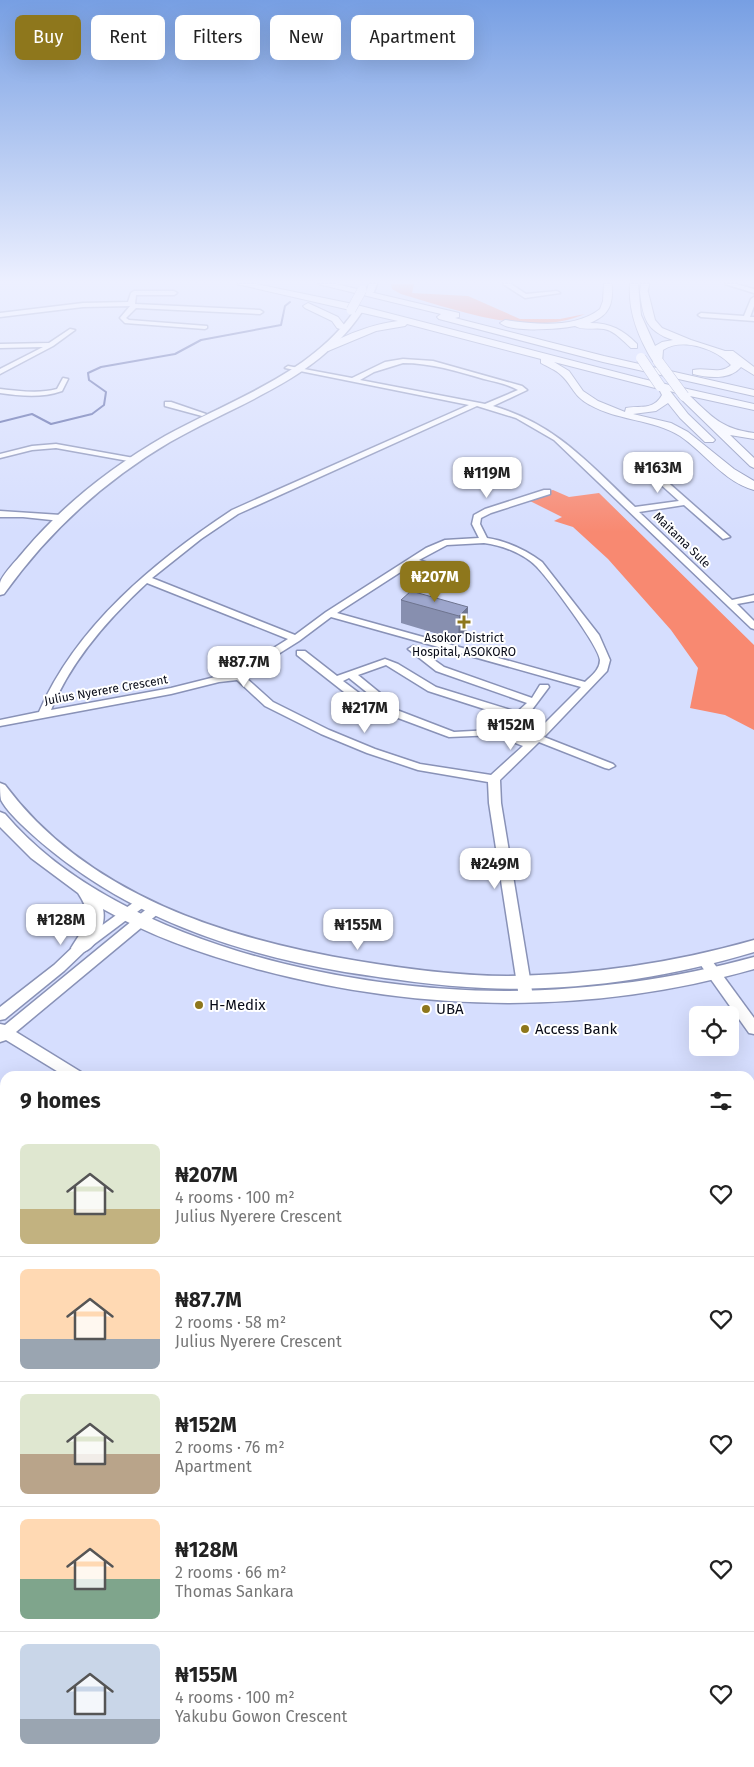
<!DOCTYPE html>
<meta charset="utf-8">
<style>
:root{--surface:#fff;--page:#f2f2f2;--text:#222;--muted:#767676;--line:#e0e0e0;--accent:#8e771c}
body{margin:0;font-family:"Fira Sans",sans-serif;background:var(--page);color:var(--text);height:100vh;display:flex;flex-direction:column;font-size:19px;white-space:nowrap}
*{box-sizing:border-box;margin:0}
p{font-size:16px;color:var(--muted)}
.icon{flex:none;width:28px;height:28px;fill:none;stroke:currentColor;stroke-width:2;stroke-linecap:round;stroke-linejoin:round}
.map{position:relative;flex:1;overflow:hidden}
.details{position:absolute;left:0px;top:1071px;width:755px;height:696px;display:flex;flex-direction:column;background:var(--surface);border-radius:15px 15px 0 0;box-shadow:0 5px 20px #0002}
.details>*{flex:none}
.guide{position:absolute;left:15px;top:15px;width:500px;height:45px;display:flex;gap:10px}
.controls{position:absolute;left:689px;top:1006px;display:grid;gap:10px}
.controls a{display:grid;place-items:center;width:50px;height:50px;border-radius:8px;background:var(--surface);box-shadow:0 5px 20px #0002;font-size:25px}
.price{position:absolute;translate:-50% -42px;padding:0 11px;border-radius:10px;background:#fff;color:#222;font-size:16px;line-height:32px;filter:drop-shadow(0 1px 2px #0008)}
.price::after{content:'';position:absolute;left:50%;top:30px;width:15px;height:11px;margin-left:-8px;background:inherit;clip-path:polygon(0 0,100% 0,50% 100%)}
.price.active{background:var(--accent);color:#fff}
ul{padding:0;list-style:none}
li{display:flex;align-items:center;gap:15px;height:125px;padding:0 20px}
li+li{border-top:1px solid var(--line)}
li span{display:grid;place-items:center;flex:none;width:140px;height:100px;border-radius:8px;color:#555}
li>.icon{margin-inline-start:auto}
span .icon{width:60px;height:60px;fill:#fffc;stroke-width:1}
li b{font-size:21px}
h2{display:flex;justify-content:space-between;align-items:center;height:60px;padding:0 20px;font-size:21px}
.chip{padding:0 18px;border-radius:8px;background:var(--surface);box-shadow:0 5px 20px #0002;font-size:18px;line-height:45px}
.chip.active{background:var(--accent);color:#fff}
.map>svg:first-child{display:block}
</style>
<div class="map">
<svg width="754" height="1767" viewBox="0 0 754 1767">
<rect width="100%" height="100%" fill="#d6defe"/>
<g fill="#f88971">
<path d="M391 284H414L412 293 468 296 520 319H560L585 314C529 338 457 310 401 294L392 289Z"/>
<path d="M553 490 569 497 599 493 754 645V730L725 715 690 708 698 668 671 630 608 559 573 527 554 521 562 517 522 497Z"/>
</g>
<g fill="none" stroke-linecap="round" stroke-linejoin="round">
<path stroke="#4f5ca0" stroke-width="2" d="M0 422 32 414 51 424 92 414 104 405 106 392 89 380 88 373 101 367 175 354 201 340 281 325 285 306 290 302"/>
<defs>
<g id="minor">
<path d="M503 284H511L526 294 557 291 560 293 525 298Z"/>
<path d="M725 284H736L754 289V293Z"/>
<path d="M134 291H174L177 293 174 295H136L135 304 260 310 263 312 260 314 136 308 126 318 129 320 207 326V328L205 329 125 323 120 318 130 306 83 307 0 317V313L83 303 128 302 131 293Z"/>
<path d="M754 297V306L750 317H754V321L701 317 698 315 701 313 744 316 751 299Z"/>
<path d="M70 329 75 330 53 346 0 374V369L43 347 0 348V344L49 343Z"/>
<path d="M403 359 433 361 522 386 527 390 525 391 493 406C556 424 589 464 635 507L679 501 648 473 655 471 730 537 723 539 684 505 639 512 732 600 754 595V601L737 604 754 621V629L751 628 554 440 516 418 477 406 238 514 201 539 152 578 295 635 326 612 426 548 445 540 479 538 472 524 474 515 485 509 544 490H550V494L491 513 481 518 480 524 487 538C507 541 526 550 542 562L599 635 610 660 607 671 544 737 613 764 615 766 609 769 605 768 539 742 500 780 501 803 533 997 531 1001H521L519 997 489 803 488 782 418 770 367 753 321 734 265 706 237 680 219 682 171 694 0 726V720L39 712C76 626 155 561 232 510L469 405 285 368 288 366 352 378 385 362ZM403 363C431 363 457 371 484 379 496 382 507 384 518 390L485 404 360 380 374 372ZM484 543C501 545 523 553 536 566 548 578 599 646 600 660 600 670 591 676 585 682L337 613 413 564 445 575 452 586H458L460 584 451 571 419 560 447 545ZM147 583 288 639 243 667 236 674 219 676 171 688 51 710C71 661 108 619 147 583ZM331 617 581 687 528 740 507 732 525 719 549 687 548 685H540L532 698 444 667 416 647 413 646 408 649 436 671 527 703 517 712 436 687 398 664 385 659 337 676 305 651H297V655L358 703 449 737 496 735 523 746 491 775 420 764 375 749 329 730 273 702 245 677 251 671 299 641ZM386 665 428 691 512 718 502 727 492 730 454 732 376 702 380 693 358 675ZM349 678 369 694 367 699 343 681Z"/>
<path d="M63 378 68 379 62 391C42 398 21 396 0 393V389C19 391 39 394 57 389Z"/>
<path d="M165 402H171L206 414 202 416 165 406Z"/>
<path d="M56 444 134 458 138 460 134 462 56 448 32 450 0 458V454L32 446Z"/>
<path d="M0 511 61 515 65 518 61 521 23 517H0Z"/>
<path d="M141 899 147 903 145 906 85 951 64 971 5 1019 0 1020V1007L54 965 75 945 137 900Z"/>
<path d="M154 906 160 910 159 913 16 1032 81 1072 83 1076H65L6 1040 0 1042V1024L5 1025 149 907Z"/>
<path d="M705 956 710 958 754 1018V1034L749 1033 700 964 698 961 700 958Z"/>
<path d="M754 1142V1154L750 1155V1143Z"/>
<path d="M0 1228 5 1230V1245L0 1243Z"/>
<path d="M5 1683V1705L0 1707V1685Z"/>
<path d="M183 1762H206L208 1767H185Z"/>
<path d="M434 1762H457L459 1767H436Z"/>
</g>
<g id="major">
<path d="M369 284H377L374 292 370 294 366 292Z"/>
<path d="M641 284H649L647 294 640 292Z"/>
<path d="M355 310 362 312C316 381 239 402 170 442 104 481 49 531 4 594L0 595C0 591 0 586 0 583 2 574 19 558 25 550 64 504 113 466 165 436 232 399 310 375 355 310Z"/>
<path d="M0 783 5 785C88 896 227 939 358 961 407 969 457 976 507 976 591 975 673 963 754 940V952C667 978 575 992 484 988 438 986 391 979 345 972 246 955 152 925 70 865 53 853 10 818 1 800 0 795 0 788 0 783Z"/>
<path d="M0 812 5 814C113 942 348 992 509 991 592 990 674 979 754 957V969C592 1015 423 1013 261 970 207 956 152 937 103 909 107 925 94 958 74 952L71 948C85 925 95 919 78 893L31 858 0 827Z"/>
</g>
<g id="highway">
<path d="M237 284H256L353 304 643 379 754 404V410L690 396C712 417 722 429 754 433V439L730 435 754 458V468L750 466 680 398 679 396 680 394 670 391 688 414 713 438 715 440 713 442H705L680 418 668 403 656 411 633 414 671 423 688 432 734 469 754 481V490C724 482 704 452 680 436 653 419 618 421 590 405 573 396 573 386 561 375 556 370 548 367 541 363V359L407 324 405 326 376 331 328 351 325 350V346C348 334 372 324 398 321ZM554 362 659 389 662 395C653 411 640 405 626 408L625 412 598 401 583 391 569 371Z"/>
<path d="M318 284H336L459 313V317L455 318 604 356 754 390V396L603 362 439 319 437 317 441 314Z"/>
<path d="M604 284H612C613 304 610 315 590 323 611 323 623 330 637 344V348H631C623 341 615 331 604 329 595 327 583 331 575 326 560 329 512 333 500 323L505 320C535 324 575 329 600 309L603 301Z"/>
<path d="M630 284H638L641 315 655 346 662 342 673 340C646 331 643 318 640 292L644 289 648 292 655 320 662 328 691 340 725 351H733L754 367V375L741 367C730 380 709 378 693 374V370C707 367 720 375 731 365 716 349 683 337 663 350L662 363H654C639 339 628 313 630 284Z"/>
<path d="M308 303 338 317 345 326 340 329 337 328 332 321 305 308 303 306Z"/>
</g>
</defs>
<use href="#minor" stroke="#8992b7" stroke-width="3"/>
<use href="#major" stroke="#8992b7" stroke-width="3"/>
<use href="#highway" stroke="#8992b7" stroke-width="2"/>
<use href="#minor" fill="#fff" fill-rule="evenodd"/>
<use href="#major" fill="#fff" fill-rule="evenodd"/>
<use href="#highway" fill="#fff" fill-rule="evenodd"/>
<defs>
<path id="major-bridge" d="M351 310 362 290"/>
<g id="highway-bridge">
<path d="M641 358 660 386"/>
<path d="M658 361 684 396"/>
</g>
</defs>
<use href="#major-bridge" stroke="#8992b7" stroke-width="10" stroke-linecap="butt"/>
<use href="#highway-bridge" stroke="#8992b7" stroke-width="11" stroke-linecap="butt"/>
<use href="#major-bridge" stroke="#fff" stroke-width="9"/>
<use href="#highway-bridge" stroke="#fff" stroke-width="10"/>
</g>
<path fill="#878faf" d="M401 600 468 607 467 630 458 640 401 623Z"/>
<path fill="#6e748f" d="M468 607 467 630 458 640 459 616Z"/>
<path fill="#9da6cc" stroke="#6e748f" d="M411 591 468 607 459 616 401 600Z"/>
<linearGradient id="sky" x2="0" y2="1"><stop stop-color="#779fe3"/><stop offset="0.53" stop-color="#edf0ff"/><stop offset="1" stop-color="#edf0ff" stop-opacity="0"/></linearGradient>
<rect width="754" height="532" fill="url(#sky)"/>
<g fill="#8e771c" stroke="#fff" stroke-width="2">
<path d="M461.5 614.5h5v5h5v5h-5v5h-5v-5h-5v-5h5z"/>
<circle cx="199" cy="1005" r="5"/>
<circle cx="426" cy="1009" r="5"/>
<circle cx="525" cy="1029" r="5"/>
</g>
<g text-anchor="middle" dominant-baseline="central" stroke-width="4" stroke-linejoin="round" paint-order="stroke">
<g font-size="12" fill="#080b18" stroke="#fff">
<text transform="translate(682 540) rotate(44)">Maitama Sule</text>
<text transform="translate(106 690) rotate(-10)">Julius Nyerere Crescent</text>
</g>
<g font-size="12" fill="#080b18" stroke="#fff">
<text x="464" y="638">Asokor District<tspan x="464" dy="14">Hospital, ASOKORO</tspan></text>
</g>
<g font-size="15" fill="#080b18" stroke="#fff" text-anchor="start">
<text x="209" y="1005">H-Medix</text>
<text x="436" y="1009">UBA</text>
<text x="535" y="1029">Access Bank</text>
</g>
</g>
</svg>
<div class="controls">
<a><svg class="icon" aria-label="locate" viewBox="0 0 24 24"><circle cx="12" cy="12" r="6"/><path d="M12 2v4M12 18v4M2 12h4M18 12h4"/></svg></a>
</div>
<b class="price" style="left:658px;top:494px">₦163M</b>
<b class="price" style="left:487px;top:499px">₦119M</b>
<b class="price active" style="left:435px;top:603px">₦207M</b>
<b class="price" style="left:244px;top:688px">₦87.7M</b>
<b class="price" style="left:365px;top:734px">₦217M</b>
<b class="price" style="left:511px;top:751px">₦152M</b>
<b class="price" style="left:495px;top:890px">₦249M</b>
<b class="price" style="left:61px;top:946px">₦128M</b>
<b class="price" style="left:358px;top:951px">₦155M</b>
<div class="guide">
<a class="chip active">Buy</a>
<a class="chip">Rent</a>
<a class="chip">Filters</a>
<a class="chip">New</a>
<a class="chip">Apartment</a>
</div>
<section class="details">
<h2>9 homes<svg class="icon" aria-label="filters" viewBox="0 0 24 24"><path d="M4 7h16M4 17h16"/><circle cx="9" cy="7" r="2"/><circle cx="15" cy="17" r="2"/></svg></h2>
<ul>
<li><span style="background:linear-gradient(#dfe7d0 65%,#c2b280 0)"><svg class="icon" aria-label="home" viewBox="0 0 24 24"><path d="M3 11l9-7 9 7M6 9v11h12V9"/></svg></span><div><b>₦207M</b><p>4 rooms · 100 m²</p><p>Julius Nyerere Crescent</p></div><svg class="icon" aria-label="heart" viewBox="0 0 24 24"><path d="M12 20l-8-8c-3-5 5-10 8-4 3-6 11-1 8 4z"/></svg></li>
<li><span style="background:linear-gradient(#ffd9b3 70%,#9aa5b1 0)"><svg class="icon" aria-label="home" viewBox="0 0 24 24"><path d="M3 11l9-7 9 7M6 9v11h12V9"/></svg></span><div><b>₦87.7M</b><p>2 rooms · 58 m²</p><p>Julius Nyerere Crescent</p></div><svg class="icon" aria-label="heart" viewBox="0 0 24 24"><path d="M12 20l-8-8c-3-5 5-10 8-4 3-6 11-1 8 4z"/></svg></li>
<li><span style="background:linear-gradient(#dfe7d0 60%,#b9a48a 0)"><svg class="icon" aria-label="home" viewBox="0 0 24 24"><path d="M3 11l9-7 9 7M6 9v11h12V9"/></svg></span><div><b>₦152M</b><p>2 rooms · 76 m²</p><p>Apartment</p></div><svg class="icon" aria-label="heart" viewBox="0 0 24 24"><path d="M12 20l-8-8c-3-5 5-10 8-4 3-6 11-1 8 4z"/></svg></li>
<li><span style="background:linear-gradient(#ffd9b3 60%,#7fa58c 0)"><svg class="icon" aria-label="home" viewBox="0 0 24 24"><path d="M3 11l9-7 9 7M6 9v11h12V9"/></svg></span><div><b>₦128M</b><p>2 rooms · 66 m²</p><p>Thomas Sankara</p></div><svg class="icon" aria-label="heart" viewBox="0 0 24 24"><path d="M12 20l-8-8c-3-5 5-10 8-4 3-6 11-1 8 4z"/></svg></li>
<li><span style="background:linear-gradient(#c9d6e8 75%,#9aa5b1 0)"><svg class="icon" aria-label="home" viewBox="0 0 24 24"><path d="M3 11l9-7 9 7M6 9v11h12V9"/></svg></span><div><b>₦155M</b><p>4 rooms · 100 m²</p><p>Yakubu Gowon Crescent</p></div><svg class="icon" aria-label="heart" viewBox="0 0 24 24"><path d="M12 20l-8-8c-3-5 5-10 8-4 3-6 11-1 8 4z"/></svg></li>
</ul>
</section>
</div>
